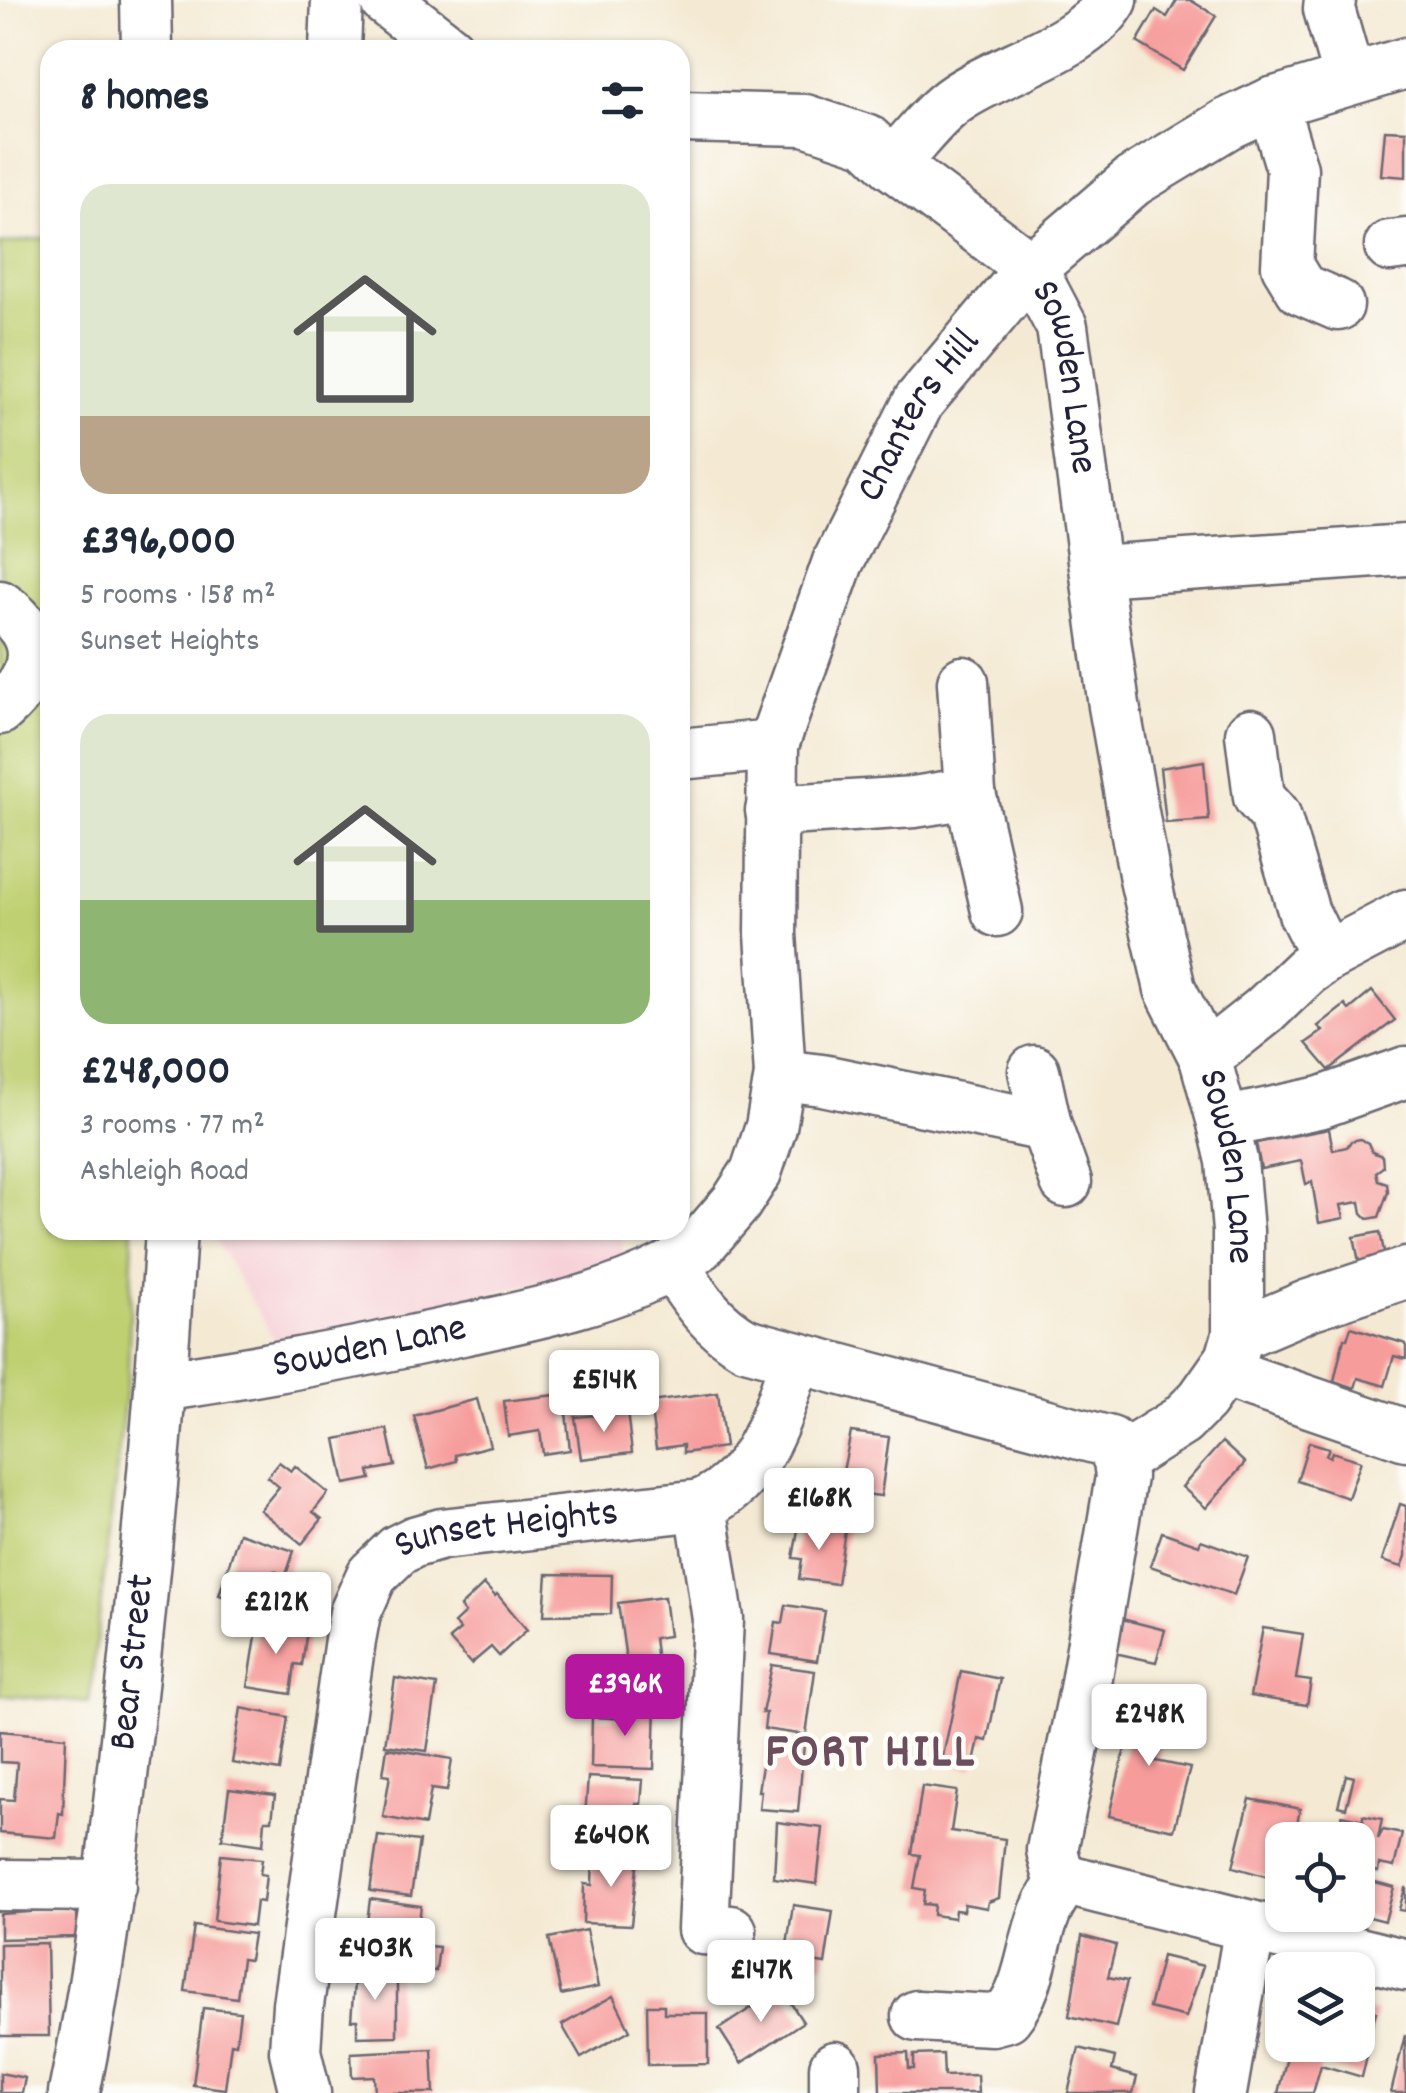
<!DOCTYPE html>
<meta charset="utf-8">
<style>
:root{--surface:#fff;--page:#f6f6f7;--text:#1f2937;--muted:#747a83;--accent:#b5179e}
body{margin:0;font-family:Dekko,sans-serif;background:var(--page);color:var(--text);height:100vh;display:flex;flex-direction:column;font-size:38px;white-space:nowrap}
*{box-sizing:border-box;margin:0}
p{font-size:32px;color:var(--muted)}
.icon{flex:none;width:55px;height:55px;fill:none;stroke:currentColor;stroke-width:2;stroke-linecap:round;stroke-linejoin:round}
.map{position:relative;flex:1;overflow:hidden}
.sheet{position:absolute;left:40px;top:40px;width:650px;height:1200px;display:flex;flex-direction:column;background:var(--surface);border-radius:30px;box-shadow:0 2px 8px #0004}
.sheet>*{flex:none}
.buttons{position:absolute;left:1265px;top:1822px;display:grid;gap:20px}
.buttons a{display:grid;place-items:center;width:110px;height:110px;border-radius:20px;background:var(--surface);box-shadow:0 2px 8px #0004;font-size:50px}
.price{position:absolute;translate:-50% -85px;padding:0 22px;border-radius:10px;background:#fff;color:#222;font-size:32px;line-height:65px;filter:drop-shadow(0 2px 5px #0008)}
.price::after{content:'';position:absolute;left:50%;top:60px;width:30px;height:22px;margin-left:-15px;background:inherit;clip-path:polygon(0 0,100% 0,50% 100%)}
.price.current{background:var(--accent);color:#fff}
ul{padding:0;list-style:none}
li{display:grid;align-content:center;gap:20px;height:530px;padding:0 40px}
li span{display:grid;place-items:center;height:310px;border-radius:30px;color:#555}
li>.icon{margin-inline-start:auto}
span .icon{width:180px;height:180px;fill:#fffc;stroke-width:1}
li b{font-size:42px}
h2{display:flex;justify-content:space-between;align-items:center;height:120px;padding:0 40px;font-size:42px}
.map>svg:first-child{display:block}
</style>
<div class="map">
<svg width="1406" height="2093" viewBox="0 0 1406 2093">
<rect width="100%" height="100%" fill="#fdfcf7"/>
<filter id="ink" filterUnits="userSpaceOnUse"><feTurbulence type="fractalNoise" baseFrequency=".01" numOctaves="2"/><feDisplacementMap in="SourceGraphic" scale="20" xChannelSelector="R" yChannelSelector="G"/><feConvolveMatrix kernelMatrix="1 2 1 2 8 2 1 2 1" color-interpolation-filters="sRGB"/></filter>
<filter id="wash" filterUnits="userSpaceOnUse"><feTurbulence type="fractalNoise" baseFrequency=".0048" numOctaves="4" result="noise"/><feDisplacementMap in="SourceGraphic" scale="40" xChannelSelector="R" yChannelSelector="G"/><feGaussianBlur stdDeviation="2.25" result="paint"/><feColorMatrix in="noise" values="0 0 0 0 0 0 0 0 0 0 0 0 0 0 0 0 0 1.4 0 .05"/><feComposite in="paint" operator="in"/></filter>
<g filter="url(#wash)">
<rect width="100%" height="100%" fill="#f4ead4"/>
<path fill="#f6cfd6" d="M210 1230H622L624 1263 276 1343Z"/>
<path fill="#bfd072" stroke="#707956" stroke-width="2.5" d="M50 237V1230H133L128 1372 89 1703 0 1695V244Z"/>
<g id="blocks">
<g fill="#f69d9c">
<path d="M1177 0H1190L1216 16 1183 70 1137 42 1156 10 1167 17Z"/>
<path d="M1385 130 1406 131V177L1381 175Z"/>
<path d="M1204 761 1209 820 1166 823 1160 768Z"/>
<path d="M1372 991 1395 1020 1329 1070 1306 1043 1323 1031 1318 1026 1345 1005 1349 1010Z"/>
<path d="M1329 1129 1333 1150 1347 1147 1351 1141 1360 1139 1368 1143 1372 1152 1382 1156 1383 1167 1376 1172 1378 1180 1387 1183 1388 1192 1379 1217 1368 1219 1362 1213 1360 1202 1341 1205 1344 1218 1319 1223 1312 1182 1306 1184 1301 1161 1261 1169 1256 1143Z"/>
<path d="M1380 1232 1386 1262 1360 1267 1354 1237Z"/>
<path d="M1351 1327 1406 1344V1359L1394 1356 1385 1386 1358 1378 1355 1388 1334 1381 1344 1338 1347 1339Z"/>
<path d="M718 1393 725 1447 683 1453V1445L656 1449 650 1402Z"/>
<path d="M564 1394 570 1450 543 1454 540 1431 508 1436 504 1401Z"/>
<path d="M477 1399 490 1446 455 1455 456 1461 428 1469 414 1416Z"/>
<path d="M627 1412 632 1453 581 1459 575 1417Z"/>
<path d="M387 1429 395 1466 369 1471 371 1479 345 1484 336 1439Z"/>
<path d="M851 1432 889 1437 881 1496 839 1491Z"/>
<path d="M1222 1442 1245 1463 1206 1508 1182 1487Z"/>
<path d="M1309 1442 1329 1448 1326 1455 1330 1457 1332 1452 1361 1461 1348 1498 1297 1481Z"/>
<path d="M279 1462 291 1471 295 1466 328 1493 313 1512 322 1519 302 1544 260 1510 279 1487 267 1477Z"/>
<path d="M1400 1504 1406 1506V1556L1402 1567 1382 1561Z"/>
<path d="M799 1524 845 1530 837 1584 799 1579 802 1559 793 1558Z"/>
<path d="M1162 1532 1199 1545 1201 1540 1248 1557 1234 1595 1150 1566Z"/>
<path d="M239 1533 294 1551 286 1575 274 1571 263 1609 219 1595Z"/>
<path d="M547 1574 612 1575 611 1614 544 1615Z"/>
<path d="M484 1584 495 1596 497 1594 527 1630 499 1656 491 1647 471 1664 449 1639 460 1630 454 1623 465 1613 460 1607Z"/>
<path d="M664 1597 669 1636 654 1638 659 1677 629 1681 618 1603Z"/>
<path d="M786 1605 825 1611 817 1661 771 1654 776 1622 783 1623Z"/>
<path d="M1118 1618 1165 1630 1156 1662 1110 1652Z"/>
<path d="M258 1623 307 1630 302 1665 295 1664 291 1694 248 1687Z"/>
<path d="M1263 1628 1303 1634 1296 1679 1311 1681 1307 1705 1250 1696Z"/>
<path d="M772 1665 815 1671 806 1735 764 1729 766 1713H762Z"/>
<path d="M961 1671 1000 1679 987 1741 979 1739 973 1768 942 1761Z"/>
<path d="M395 1678 437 1685 427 1751 385 1745Z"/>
<path d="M1139 1690 1172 1696 1156 1761 1190 1768 1174 1830 1109 1816Z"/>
<path d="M627 1702 656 1703 654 1769 591 1767 592 1717 627 1719Z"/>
<path d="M241 1708 288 1717 280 1771 232 1763Z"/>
<path d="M0 1731 66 1737 63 1814 59 1813 56 1838 0 1833V1799L14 1800 17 1763 0 1762Z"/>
<path d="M766 1740 804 1744 798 1812 759 1809 761 1791H758Z"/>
<path d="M387 1748 452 1759 447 1791 431 1789 425 1825 383 1817 390 1775 383 1774Z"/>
<path d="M1346 1775 1354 1777 1346 1808 1338 1806Z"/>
<path d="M588 1777 643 1780 641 1804H636L633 1846 583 1843Z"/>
<path d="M922 1786 957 1791 951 1831 1005 1839 999 1898 988 1902 987 1908 964 1904 963 1911 955 1910 954 1918 933 1915 934 1905 923 1904 925 1890 914 1888 920 1855 912 1854Z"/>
<path d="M229 1789 275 1795 272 1820H265L263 1845 222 1839Z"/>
<path d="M1250 1799 1300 1809 1294 1840H1282V1881L1233 1867Z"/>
<path d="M1342 1815 1363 1820V1815L1382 1819 1378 1839 1383 1830 1402 1834 1394 1867 1379 1864 1378 1872 1358 1867V1840H1336Z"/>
<path d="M777 1822 823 1828 817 1884 774 1878Z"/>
<path d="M378 1836 419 1841 411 1896 370 1891Z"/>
<path d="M593 1853 638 1856 631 1925 583 1923 584 1884 592 1885Z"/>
<path d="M221 1855 262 1859 260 1874 266 1875 263 1902 256 1901 253 1926 214 1921Z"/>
<path d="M1367 1880 1394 1887 1385 1921 1358 1914Z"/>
<path d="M1405 1888H1406V1911L1399 1910Z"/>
<path d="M370 1899 421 1906 416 1945 439 1947 436 1971 352 1960 355 1937 365 1938Z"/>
<path d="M793 1905 833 1911 825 1964 785 1958Z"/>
<path d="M71 1909 77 1914 78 1932 74 1937 0 1939V1914Z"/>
<path d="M194 1926 253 1934 249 1960 242 1959 237 1998 185 1991Z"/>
<path d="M586 1930 598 1987 561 1995 549 1938Z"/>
<path d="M1082 1936 1116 1945 1108 1977 1127 1981 1116 2027 1069 2016Z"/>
<path d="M47 1943 49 2036H0V1944Z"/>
<path d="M1162 1956 1203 1966 1186 2017 1149 2008Z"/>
<path d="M397 1970V2036L357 2037V2020H351L355 1971Z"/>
<path d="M781 1988 803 2022 741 2063 719 2029Z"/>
<path d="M613 1996 630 2030 581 2058 562 2025Z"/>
<path d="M647 2005H664V2013H708V2064L648 2065Z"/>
<path d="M203 2008 240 2012 236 2044 231 2043 225 2089 193 2085Z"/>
<path d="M1358 2008 1376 2012 1366 2046 1369 2047 1362 2077 1321 2065 1313 2093H1278L1290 2045H1358Z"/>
<path d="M1405 2035 1406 2093H1391Z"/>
<path d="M1079 2048 1115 2057 1112 2070 1137 2077 1133 2093H1068Z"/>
<path d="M432 2049 434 2093H375L374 2076 352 2077 351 2053Z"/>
<path d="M908 2053 909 2069H914V2055L943 2054 944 2076 977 2075 978 2093H880L879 2054Z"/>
<path d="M0 2073 25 2078 22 2093H0Z"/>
</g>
</g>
</g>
<g filter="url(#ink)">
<use href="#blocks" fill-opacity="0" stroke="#6c6871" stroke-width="2.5"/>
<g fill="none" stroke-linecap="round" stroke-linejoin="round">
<defs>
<g id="minor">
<path d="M146 0 147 50"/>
<path d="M385 0 449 50"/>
<path d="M1330 0 1329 9 1349 79"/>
<path d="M335 50 337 0"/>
<path d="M1272 103 1292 169 1287 266 1301 289 1338 305"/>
<path id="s1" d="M680 117 805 120 868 141 892 164 1031 268 1062 327 1114 706 1145 879 1170 989 1205 1058 1223 1123 1232 1161 1238 1231V1335L1231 1359 1202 1400 1181 1421 1119 1460"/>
<path d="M892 164C913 143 933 114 957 98 1002 67 1084 48 1112 0"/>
<path d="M1390 246 1406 244"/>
<path d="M1098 571 1406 550"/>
<path d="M0 606C46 637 39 675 0 709"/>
<path d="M963 682 970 793 997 911"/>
<path d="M1251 734 1259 797 1275 815 1304 913 1326 957"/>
<path d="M680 754 773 745"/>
<path d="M771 811 914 802 970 793"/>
<path d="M1205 1058 1264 1011 1306 971 1326 957 1406 915"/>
<path d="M1034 1071 1046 1126 1066 1182"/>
<path d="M780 1075 822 1080 1046 1126"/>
<path d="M1223 1123 1322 1102 1406 1072"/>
<path id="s2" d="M673 1265 699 1246 736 1203 756 1172 771 1127 780 1075 771 934 773 745 838 562 919 401 1031 268 1133 181 1227 124 1272 103 1406 63"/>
<path d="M1238 1335 1309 1305 1406 1273"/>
<path d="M1222 1372 1406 1435"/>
<path id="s3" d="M161 1386C263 1371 362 1352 462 1330 535 1314 606 1300 673 1265 694 1297 711 1325 746 1344L1110 1442 1119 1460 1121 1477 1085 1689 1052 1850 1057 1870 1067 1880C1028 1916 1040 1976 1007 2016L992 2020 917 2016"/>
<path d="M1067 1880 1406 1965"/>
<path d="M0 1885 110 1886"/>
<path d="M731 1931 703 1929 718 1619 701 1505C763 1477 776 1417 796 1358"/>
<path d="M835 2067V2093"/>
<path id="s4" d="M74 2093C99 1973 114 1852 127 1731 146 1564 161 1398 171 1230"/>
<path id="s5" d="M305 2093 295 2051 298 2005 350 1640 355 1613 372 1575 398 1550 414 1542 442 1534 701 1505"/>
<path d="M1221 2093 1250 1926"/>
</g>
</defs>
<use href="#minor" stroke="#6c6871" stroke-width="55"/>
<use href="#minor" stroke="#fff" stroke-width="50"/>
</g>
</g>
<g text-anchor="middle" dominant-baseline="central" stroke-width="9" stroke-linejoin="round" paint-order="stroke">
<g font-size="40" fill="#22223b" stroke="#fdfcf7">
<text stroke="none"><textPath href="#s1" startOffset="515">Sowden Lane</textPath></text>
<text stroke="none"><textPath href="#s2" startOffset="918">Chanters Hill</textPath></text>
<text stroke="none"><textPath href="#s1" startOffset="1325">Sowden Lane</textPath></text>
<text stroke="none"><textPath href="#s3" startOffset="212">Sowden Lane</textPath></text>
<text stroke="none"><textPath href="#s5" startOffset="675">Sunset Heights</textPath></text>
<text stroke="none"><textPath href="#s4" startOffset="435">Bear Street</textPath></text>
</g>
<g font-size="50" font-weight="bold" letter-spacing="2.5" fill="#6c4d5d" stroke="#fdfcf7">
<text x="871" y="1755">FORT HILL</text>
</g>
</g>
</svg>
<div class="buttons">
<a><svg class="icon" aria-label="locate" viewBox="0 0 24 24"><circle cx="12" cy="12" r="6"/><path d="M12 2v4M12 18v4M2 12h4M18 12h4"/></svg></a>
<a><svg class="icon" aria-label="layers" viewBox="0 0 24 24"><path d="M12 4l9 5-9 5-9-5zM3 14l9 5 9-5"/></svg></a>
</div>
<b class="price" style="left:604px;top:1435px">£514K</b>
<b class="price" style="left:819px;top:1553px">£168K</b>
<b class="price" style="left:276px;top:1657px">£212K</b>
<b class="price current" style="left:625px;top:1739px">£396K</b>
<b class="price" style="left:1149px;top:1769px">£248K</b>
<b class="price" style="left:611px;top:1890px">£640K</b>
<b class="price" style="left:375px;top:2003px">£403K</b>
<b class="price" style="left:761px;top:2025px">£147K</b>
<section class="sheet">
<h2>8 homes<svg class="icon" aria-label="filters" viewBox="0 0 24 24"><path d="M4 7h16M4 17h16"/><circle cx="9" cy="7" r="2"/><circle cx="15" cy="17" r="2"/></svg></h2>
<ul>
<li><span style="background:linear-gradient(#dfe7d0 75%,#b9a48a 0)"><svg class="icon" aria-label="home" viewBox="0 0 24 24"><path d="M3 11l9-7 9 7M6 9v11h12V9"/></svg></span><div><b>£396,000</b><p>5 rooms · 158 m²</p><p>Sunset Heights</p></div></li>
<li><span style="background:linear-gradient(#dfe7d0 60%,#8fb573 0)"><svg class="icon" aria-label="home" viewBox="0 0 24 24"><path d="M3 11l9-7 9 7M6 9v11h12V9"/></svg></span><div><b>£248,000</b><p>3 rooms · 77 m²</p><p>Ashleigh Road</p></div></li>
</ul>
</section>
</div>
